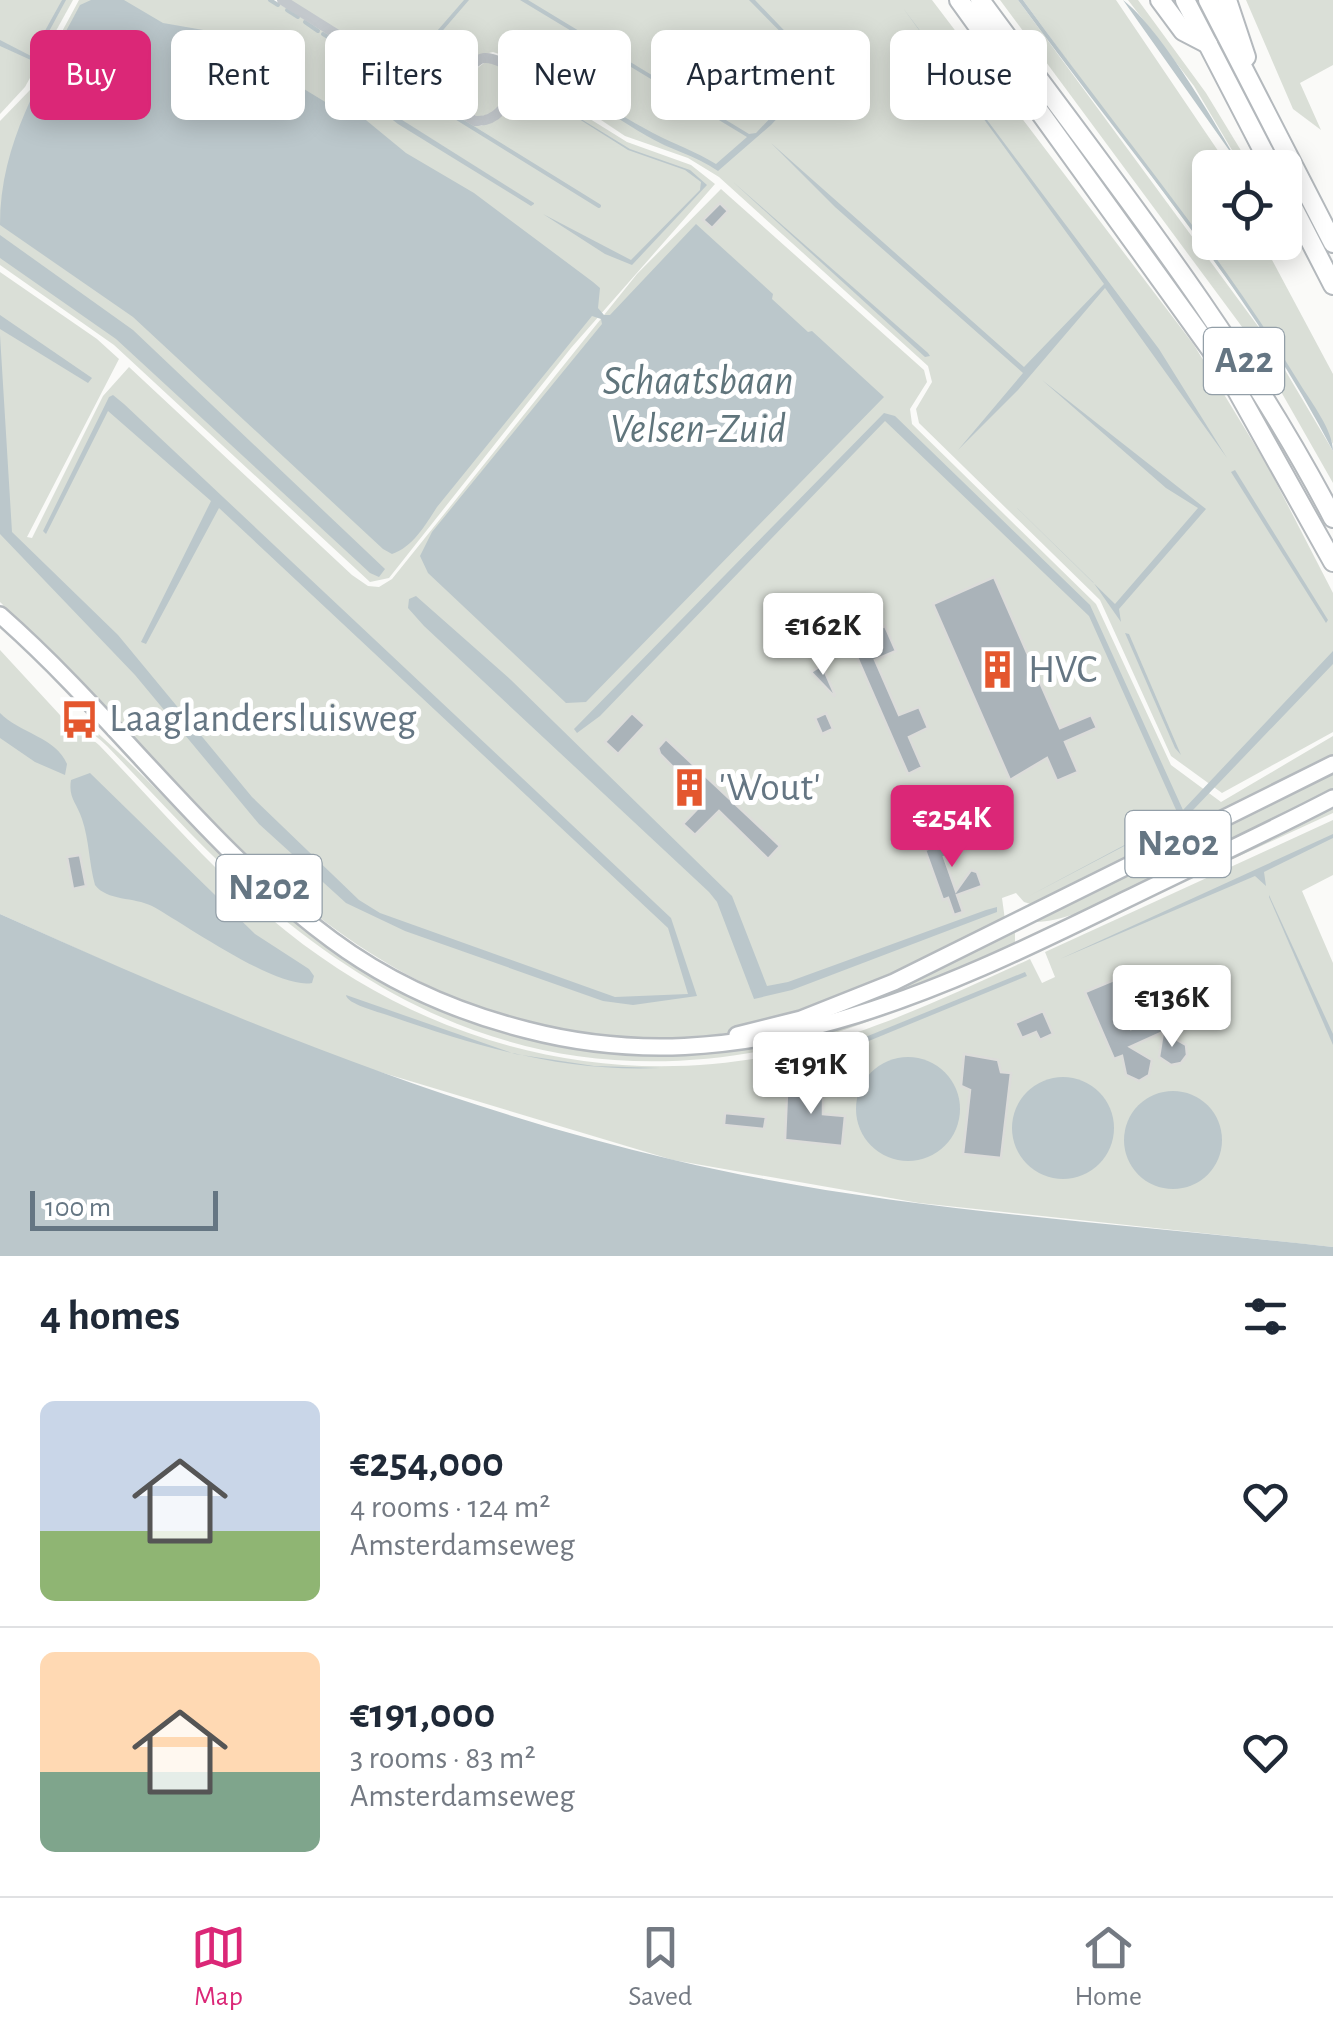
<!DOCTYPE html>
<meta charset="utf-8">
<style>
:root{--surface:#fff;--page:#f6f6f7;--text:#1f2937;--muted:#747a83;--line:#e0e1e3;--accent:#db2777}
body{margin:0;font-family:"Alegreya Sans",sans-serif;background:var(--page);color:var(--text);height:100vh;display:flex;flex-direction:column;font-size:38px;white-space:nowrap}
*{box-sizing:border-box;margin:0}
p{font-size:32px;color:var(--muted)}
.icon{flex:none;width:55px;height:55px;fill:none;stroke:currentColor;stroke-width:2;stroke-linecap:round;stroke-linejoin:round}
.map{position:relative;height:1256px;overflow:hidden}
.drawer{display:flex;flex-direction:column;background:var(--surface);flex:1}
.drawer>*{flex:none}
.banner{position:absolute;left:30px;top:30px;width:1275px;height:90px;display:flex;gap:20px}
.tools{position:absolute;left:1192px;top:150px;display:grid;gap:20px}
.tools a{display:grid;place-items:center;width:110px;height:110px;border-radius:15px;background:var(--surface);box-shadow:0 5px 25px #0003;font-size:50px}
.scale{position:absolute;left:30px;bottom:25px;width:188px;box-sizing:border-box;padding-left:10px;border:5px solid #657683;border-top:0;font-size:28px;line-height:35px;white-space:nowrap;color:#657683;-webkit-text-stroke:8px #fff;paint-order:stroke}
.price{position:absolute;translate:-50% -85px;padding:0 22px;border-radius:10px;background:#fff;color:#222;font-size:32px;line-height:65px;filter:drop-shadow(0 2px 5px #0008)}
.price::after{content:'';position:absolute;left:50%;top:60px;width:30px;height:22px;margin-left:-15px;background:inherit;clip-path:polygon(0 0,100% 0,50% 100%)}
.price.selected{background:var(--accent);color:#fff}
ul{padding:0;list-style:none}
li{display:flex;align-items:center;gap:30px;height:250px;padding:0 40px}
li+li{border-top:2px solid var(--line)}
li span{display:grid;place-items:center;flex:none;width:280px;height:200px;border-radius:15px;color:#555}
li>.icon{margin-inline-start:auto}
span .icon{width:120px;height:120px;fill:#fffc;stroke-width:1}
li b{font-size:42px}
h2{display:flex;justify-content:space-between;align-items:center;height:120px;padding:0 40px;font-size:42px}
.chip{padding:0 35px;border-radius:15px;background:var(--surface);box-shadow:0 5px 25px #0003;font-size:35px;line-height:90px}
.chip.selected{background:var(--accent);color:#fff}
.tabs{display:flex;justify-content:space-around;align-items:center;height:140px;border-top:2px solid var(--line);background:var(--surface);font-size:28px;color:var(--muted)}
.tabs a{display:grid;justify-items:center;gap:5px}
.tabs .selected{color:var(--accent)}
.map>svg:first-child{display:block}
</style>
<div class="map">
<svg width="1333" height="1256" viewBox="0 0 1333 1256">
<rect width="100%" height="100%" fill="#fafaf8"/>
<g fill="#dadfd7">
<path d="M0 0H73L25 87 0 114Z"/>
<path d="M79 0H273L376 64 379 68 372 83 381 89 396 76 481 126 499 117 522 83 529 81 627 142 691 165 715 184 571 348 389 578 370 582 114 345 0 265V121L31 89Z"/>
<path d="M289 0H932L1194 345 1267 465 1333 593V732L1222 793 1171 756 1100 600 919 423 916 409 932 382 928 366 719 177 688 158 625 136 505 56 493 52 476 56 452 90 436 92 374 53 375 37 354 41Z"/>
<path d="M1000 0H1018L1263 333 1333 451V483L1251 339Z"/>
<path d="M1023 0H1116L1229 167 1210 168V242L1274 243 1271 258 1333 374V444L1277 347Z"/>
<path d="M1128 0H1138L1206 93 1251 167H1242L1194 86Z"/>
<path d="M1246 0H1333V65L1300 83 1321 130 1293 109Z"/>
<path d="M490 60 517 77 494 113 478 117 461 106C456 87 474 67 490 60Z"/>
<path d="M721 189 924 370 927 382 910 409 912 424 1096 604 1171 765 1221 802 1333 736V760L1037 906 1024 902 1016 893 1002 898 1005 920C919 962 835 1008 741 1030 685 1043 624 1039 568 1030 315 989 173 766 0 602V272L97 339 119 359 27 537 32 538 103 396 129 367 352 575 368 586 379 587 392 579 637 274Z"/>
<path d="M0 650 72 728 76 726 99 745C160 808 218 877 286 931 433 1049 621 1095 805 1048 883 1028 957 992 1030 959L1042 983 1055 977 1045 952 1333 820V875L1302 891 1333 963V1247L919 1203 673 1160 340 1060 233 1019 0 914Z"/>
<path d="M84 721C160 787 224 865 304 928 444 1040 628 1080 803 1038 855 1026 903 1005 953 987 907 1006 860 1027 811 1040 556 1106 367 1014 191 834 163 805 135 775 107 746 99 738 85 729 84 721Z"/>
<path d="M1333 769V789C1275 819 1090 924 1035 922Z"/>
<path d="M1333 807V813L1054 941Z"/>
<path d="M1015 930V946L894 999 805 1024Z"/>
</g>
<g fill="#bbc7cb">
<path d="M62 0H66L33 61 0 46V40L31 56Z"/>
<path d="M91 0H124L163 23 209 31 340 111 361 116 406 153 474 193 593 282 600 288 598 308 604 315H610L696 224 773 294 772 299 808 332 812 331 884 397 586 702 566 703 428 573 420 556 432 532 602 324 601 319 592 316 437 507C426 524 413 547 392 554L383 549 133 317 0 225C0 142 42 77 80 5Z"/>
<path d="M464 0H469L413 65 378 47 411 61Z"/>
<path d="M520 0H528L749 134 756 133 817 69 749 0H755L822 70 771 125 718 171C695 155 670 150 647 136 601 109 560 77 511 56L510 50C559 75 604 107 653 133 674 144 695 151 716 164L747 137Z"/>
<path d="M1018 0H1023C1115 127 1218 249 1300 384 1311 402 1333 430 1333 451 1249 289 1126 148 1018 0Z"/>
<path d="M1123 0C1161 29 1215 123 1241 167Z"/>
<path d="M903 8 1159 349 1227 458 1105 288 1018 390 958 450 1023 373 835 207 771 143 1024 367 1104 284Z"/>
<path d="M527 86 630 149 690 170 707 185 632 265 605 254 543 214 631 260 700 190 701 182 685 170 628 150Z"/>
<path d="M391 113 534 203V204L531 206 398 124 389 117Z"/>
<path d="M732 181 928 353 930 356 925 357Z"/>
<path d="M0 235 133 330 385 569 379 577 370 573 116 339 0 258Z"/>
<path d="M0 315 92 378 88 383 0 329Z"/>
<path d="M0 335 12 532 118 635 252 797 359 900 380 913 615 997 688 994 668 928 219 508 146 644 141 642 211 501 108 411 46 534 43 531 109 397 113 395 124 404 671 918 697 996 633 1005 603 1001 405 931 346 903 259 824 135 675 0 534Z"/>
<path d="M1042 380 1206 509 1119 609 1121 622 1093 582 973 465 1115 604 1198 508 1166 488Z"/>
<path d="M884 413 895 416 1090 605 1183 810 1333 651V664L1193 810 1029 896 1177 817V812L1089 616 885 421 600 716 577 733 574 729Z"/>
<path d="M1235 470 1328 620 1326 623 1231 472Z"/>
<path d="M416 596 511 680 732 896 767 986 788 982 986 910 997 907V912L792 990 754 999 717 902 709 892 424 626 408 608 409 599Z"/>
<path d="M1125 633 1129 634 1181 755 1175 748Z"/>
<path d="M0 713C19 733 56 737 67 764L65 775 35 762 0 738Z"/>
<path d="M90 773 255 934 309 969 314 976 312 983C277 990 185 924 152 906 134 897 107 901 95 885 89 863 89 839 82 819 77 803 68 798 71 780Z"/>
<path d="M1333 834V838L1264 872 1266 886 1255 876 1060 959Z"/>
<path d="M1269 895 1333 1034V1045L1269 897Z"/>
<path d="M0 914C219 1013 439 1105 674 1160 889 1211 1113 1222 1333 1247V1256H0Z"/>
<path d="M1025 972 1027 976 837 1054 836 1049Z"/>
<path d="M346 995 515 1054 594 1066 660 1068C563 1072 479 1047 390 1016 376 1011 347 1004 346 995Z"/>
<circle cx="908" cy="1109" r="52"/>
<circle cx="1063" cy="1128" r="51"/>
<circle cx="1173" cy="1140" r="49"/>
</g>
<g fill="none" stroke-linecap="round" stroke-linejoin="round">
<g stroke="#bbc7cb" stroke-width="4">
<path d="M270 0 278 5"/>
<path d="M287 10 298 17"/>
<path d="M305 22 318 31"/>
<path d="M323 34 336 42"/>
<path d="M343 46 356 54"/>
<path d="M363 58 375 66"/>
<path d="M377 69 371 85 382 92 389 82"/>
<path d="M402 84 599 206"/>
</g>
</g>
<g fill="#aab3b9" stroke="#dcdcda" stroke-width="2.5">
<path d="M720 203 728 211 712 228 703 220Z"/>
<path d="M994 577 1060 728 1091 715 1097 728 1065 742 1078 772 1057 781 1047 758 1010 780 933 604Z"/>
<path d="M885 626 896 651 875 660 899 715 919 707 928 728 909 737 922 767 908 774 850 641Z"/>
<path d="M822 665 835 695 834 696 811 672Z"/>
<path d="M632 713 645 725 618 754 605 742Z"/>
<path d="M826 713 833 729 822 734 815 718Z"/>
<path d="M666 739 780 846 768 859 719 811 695 835 683 824 700 806 677 784 676 770 660 754 658 748Z"/>
<path d="M972 832 977 844 944 857 956 891 971 870 977 872 982 886 957 895 963 912 954 915 948 898 943 900 925 850Z"/>
<path d="M80 855 86 886 73 889 67 857Z"/>
<path d="M1144 971 1157 979 1152 994 1130 988Z"/>
<path d="M1121 977 1132 1004 1122 1008 1131 1029 1145 1023 1154 1005H1166L1163 1013 1172 1011 1175 1017 1172 1028 1130 1047 1152 1060 1149 1075 1139 1081 1126 1075 1122 1056 1114 1059 1085 992Z"/>
<path d="M1043 1011 1053 1034 1040 1040 1036 1032 1022 1038 1015 1023Z"/>
<path d="M1163 1032 1186 1045 1187 1055 1181 1063 1171 1065 1159 1057Z"/>
<path d="M964 1054 998 1060 1001 1072 1011 1073 1001 1158 963 1154 970 1090 961 1086Z"/>
<path d="M815 1078 818 1092H823V1114L845 1116 842 1146 785 1140 787 1093 794 1094 792 1083Z"/>
<path d="M725 1113 766 1117 764 1129 724 1125Z"/>
</g>
<g fill="none" stroke-linecap="round" stroke-linejoin="round">
<defs>
<g id="primary">
<path d="M0 615C116 717 206 847 332 940 390 983 456 1012 527 1030 742 1086 936 993 1125 900 1194 866 1264 834 1333 798"/>
<path d="M737 1035 801 1019 894 982 1333 764"/>
</g>
<g id="motorway">
<path d="M959 0 1225 369 1333 562"/>
<path d="M980 0C1104 169 1236 332 1333 518"/>
<path d="M1160 0 1183 31 1208 44"/>
<path d="M1185 0 1272 168"/>
<path d="M1208 0 1333 243"/>
<path d="M1227 0 1246 57"/>
<path d="M1285 192 1333 285"/>
</g>
</defs>
<use href="#primary" stroke="#b5babe" stroke-width="20"/>
<use href="#motorway" stroke="#b4b9bd" stroke-width="22"/>
<g stroke="#c3c8cc" stroke-width="10">
<path d="M282 0 475 121C502 123 512 94 523 74"/>
<path d="M448 105C481 51 474 45 531 79"/>
</g>
<use href="#primary" stroke="#fff" stroke-width="15"/>
<use href="#motorway" stroke="#fff" stroke-width="18"/>
</g>
<defs>
<symbol id="building-bare" viewBox="-9 -9 18 18"><path d="M-4-6H4V6H1V3H-1V6H-4ZM-2.5-4.3h1.7v1.8h-1.7ZM.8-4.3h1.7v1.8H.8ZM-2.5-1h1.7V.8h-1.7ZM.8-1h1.7V.8H.8Z" fill="#e4572e" stroke="#fff" stroke-width="2.5" paint-order="stroke"/></symbol>
<symbol id="bus-bare" viewBox="-9 -9 18 18"><path d="M-5-6H5V4H4V6H2V4H-2V6H-4V4H-5ZM-3.5-4V0h7V-4ZM-3.5 1.2v1.5H-2V1.2ZM2 1.2v1.5H3.5V1.2Z" fill="#e4572e" stroke="#fff" stroke-width="2.5" paint-order="stroke"/></symbol>
</defs>
<g fill-rule="evenodd">
<use href="#building-bare" x="970" y="642" width="55" height="55"/>
<use href="#bus-bare" x="52" y="692" width="55" height="55"/>
<use href="#building-bare" x="662" y="760" width="55" height="55"/>
</g>
<g text-anchor="middle" dominant-baseline="central" stroke-width="10" stroke-linejoin="round" paint-order="stroke">
<g fill="#fff" stroke="#939fa8" stroke-width="2.5">
<rect x="1204" y="328" width="80" height="66" rx="8"/>
<rect x="1125.5" y="811" width="105" height="66" rx="8"/>
<rect x="216.5" y="855" width="105" height="66" rx="8"/>
</g>
<g font-size="38" font-weight="bold" fill="#657683">
<text x="1244" y="361">A22</text>
<text x="1178" y="844">N202</text>
<text x="269" y="888">N202</text>
</g>
<g font-size="40" fill="#657683" stroke="#fff" text-anchor="start">
<text x="1028" y="670">HVC</text>
<text x="109" y="719">Laaglandersluisweg</text>
<text x="719" y="788">'Wout'</text>
</g>
<g font-size="42" font-style="italic" fill="#60757c" stroke="#fff">
<text x="698" y="381">Schaatsbaan<tspan x="698" dy="48">Velsen-Zuid</tspan></text>
</g>
</g>
</svg>
<div class="tools">
<a><svg class="icon" aria-label="locate" viewBox="0 0 24 24"><circle cx="12" cy="12" r="6"/><path d="M12 2v4M12 18v4M2 12h4M18 12h4"/></svg></a>
</div>
<div class="scale">100 m</div>
<b class="price" style="left:823px;top:678px">€162K</b>
<b class="price selected" style="left:952px;top:870px">€254K</b>
<b class="price" style="left:1172px;top:1050px">€136K</b>
<b class="price" style="left:811px;top:1117px">€191K</b>
<div class="banner">
<a class="chip selected">Buy</a>
<a class="chip">Rent</a>
<a class="chip">Filters</a>
<a class="chip">New</a>
<a class="chip">Apartment</a>
<a class="chip">House</a>
</div>
</div>
<section class="drawer">
<h2>4 homes<svg class="icon" aria-label="filters" viewBox="0 0 24 24"><path d="M4 7h16M4 17h16"/><circle cx="9" cy="7" r="2"/><circle cx="15" cy="17" r="2"/></svg></h2>
<ul>
<li><span style="background:linear-gradient(#c9d6e8 65%,#8fb573 0)"><svg class="icon" aria-label="home" viewBox="0 0 24 24"><path d="M3 11l9-7 9 7M6 9v11h12V9"/></svg></span><div><b>€254,000</b><p>4 rooms · 124 m²</p><p>Amsterdamseweg</p></div><svg class="icon" aria-label="heart" viewBox="0 0 24 24"><path d="M12 20l-8-8c-3-5 5-10 8-4 3-6 11-1 8 4z"/></svg></li>
<li><span style="background:linear-gradient(#ffd9b3 60%,#7fa58c 0)"><svg class="icon" aria-label="home" viewBox="0 0 24 24"><path d="M3 11l9-7 9 7M6 9v11h12V9"/></svg></span><div><b>€191,000</b><p>3 rooms · 83 m²</p><p>Amsterdamseweg</p></div><svg class="icon" aria-label="heart" viewBox="0 0 24 24"><path d="M12 20l-8-8c-3-5 5-10 8-4 3-6 11-1 8 4z"/></svg></li>
</ul>
</section>
<nav class="tabs">
<a class="selected"><svg class="icon" aria-label="map" viewBox="0 0 24 24"><path d="M3 6l6-2 6 2 6-2v14l-6 2-6-2-6 2zM9 4v14M15 6v14"/></svg>Map</a>
<a><svg class="icon" aria-label="saved" viewBox="0 0 24 24"><path d="M7 4h10v16l-5-4-5 4z"/></svg>Saved</a>
<a><svg class="icon" aria-label="home" viewBox="0 0 24 24"><path d="M3 11l9-7 9 7M6 9v11h12V9"/></svg>Home</a>
</nav>
